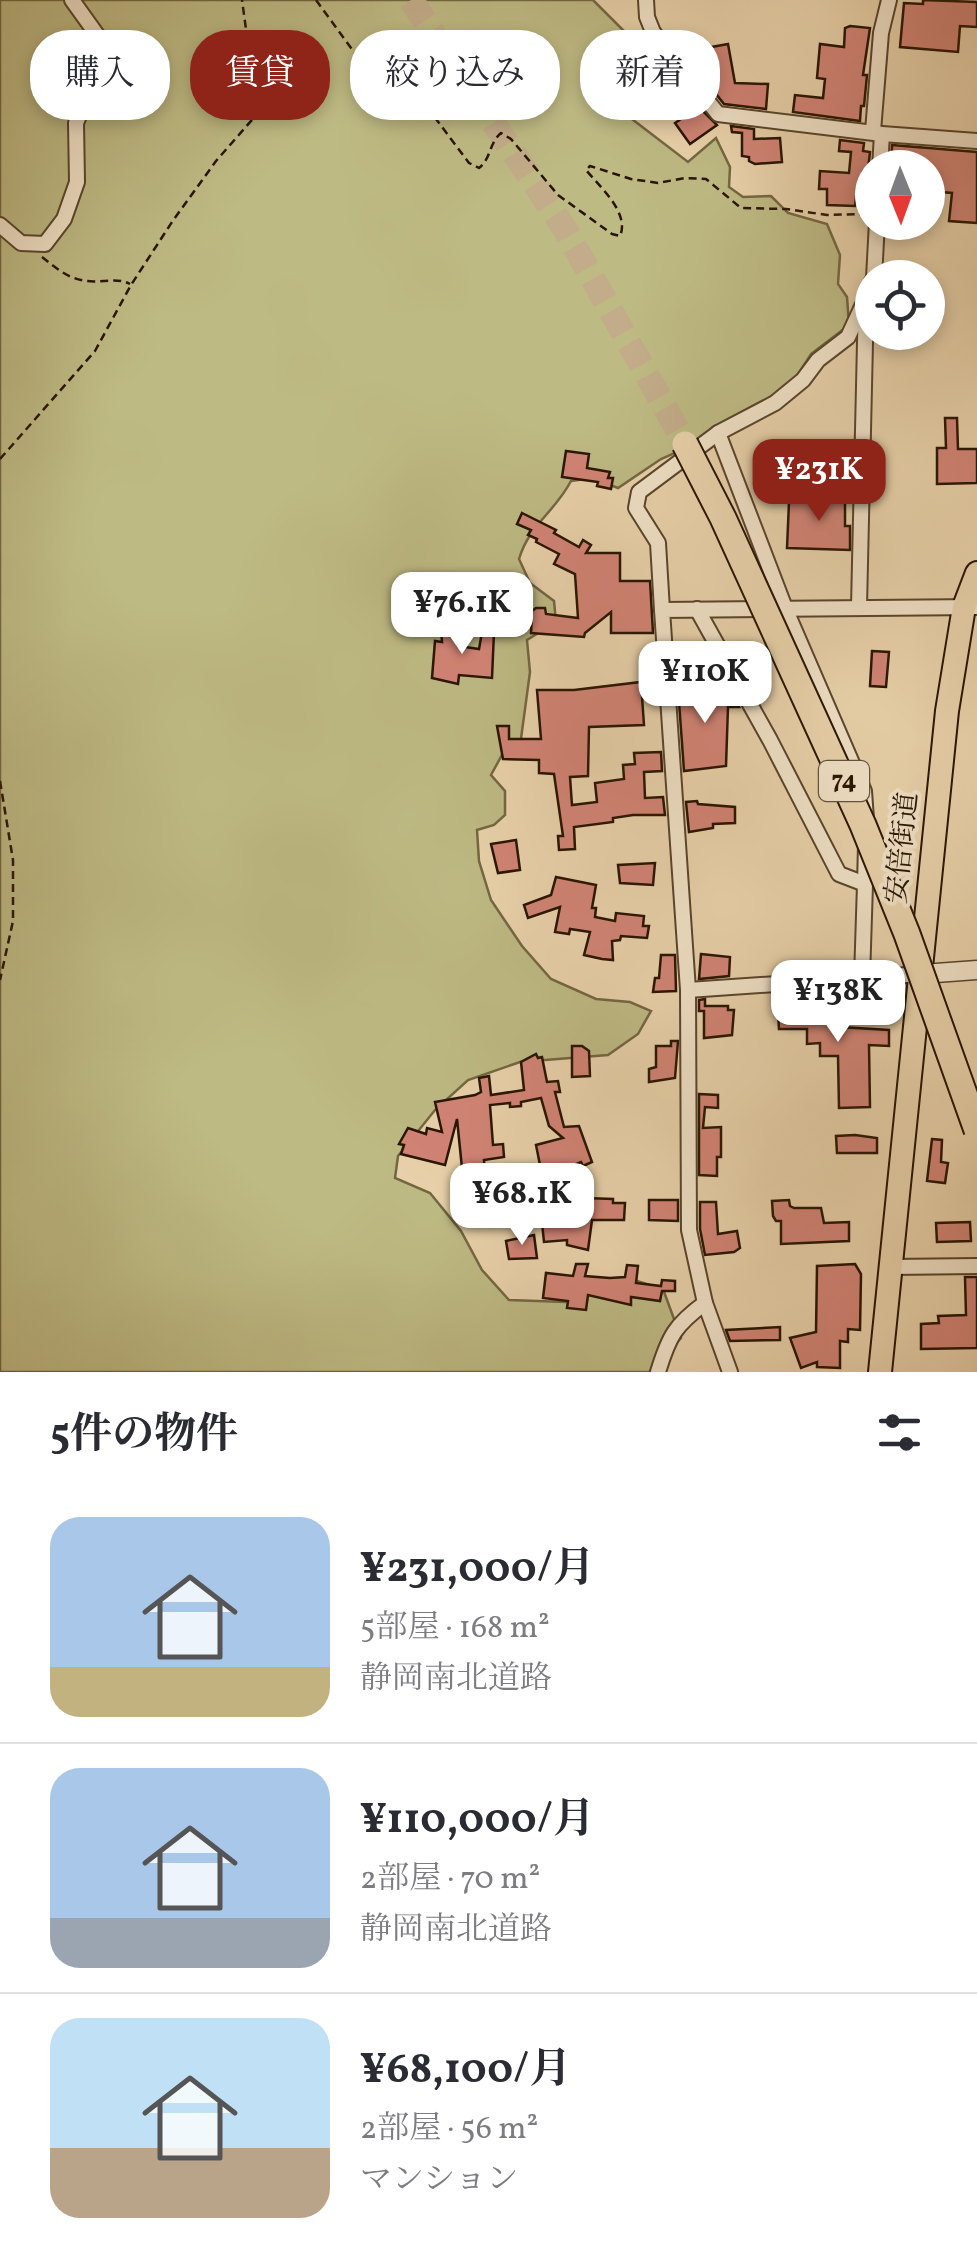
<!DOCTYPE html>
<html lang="ja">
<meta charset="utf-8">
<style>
:root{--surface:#fff;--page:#f2f2f3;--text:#2b2b33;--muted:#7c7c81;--line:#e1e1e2;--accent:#8f2418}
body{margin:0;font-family:Vollkorn,"Noto Serif JP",serif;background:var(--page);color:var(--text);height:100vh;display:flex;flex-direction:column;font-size:38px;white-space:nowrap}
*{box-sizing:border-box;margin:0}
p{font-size:32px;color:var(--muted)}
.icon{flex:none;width:55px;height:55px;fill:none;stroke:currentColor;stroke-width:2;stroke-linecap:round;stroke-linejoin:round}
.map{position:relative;height:1372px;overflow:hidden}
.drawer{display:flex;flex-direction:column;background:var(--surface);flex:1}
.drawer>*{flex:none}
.guide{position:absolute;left:30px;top:30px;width:918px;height:90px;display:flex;gap:20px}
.needle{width:65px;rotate:179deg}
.tools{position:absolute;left:855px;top:150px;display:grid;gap:20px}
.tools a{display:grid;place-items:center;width:90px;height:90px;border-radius:50%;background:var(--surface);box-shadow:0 5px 15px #0003;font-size:50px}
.price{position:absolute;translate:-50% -85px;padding:0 22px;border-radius:20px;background:#fff;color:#222;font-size:32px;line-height:65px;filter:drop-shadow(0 2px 5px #0008)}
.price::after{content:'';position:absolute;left:50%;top:60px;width:30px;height:22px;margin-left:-15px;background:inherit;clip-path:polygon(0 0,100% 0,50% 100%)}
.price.active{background:var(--accent);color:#fff}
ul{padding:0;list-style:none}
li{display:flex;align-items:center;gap:30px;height:250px;padding:0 50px}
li+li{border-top:2px solid var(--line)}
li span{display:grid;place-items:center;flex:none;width:280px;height:200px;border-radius:30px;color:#555}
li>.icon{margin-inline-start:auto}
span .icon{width:120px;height:120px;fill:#fffc;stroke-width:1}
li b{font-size:42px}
h2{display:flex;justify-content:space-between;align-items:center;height:120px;padding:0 50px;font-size:42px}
.tag{padding:0 35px;border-radius:40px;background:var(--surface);box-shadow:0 5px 15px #0003;font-size:35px;line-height:90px}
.tag.active{background:var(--accent);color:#fff}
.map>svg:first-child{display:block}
</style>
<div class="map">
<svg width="977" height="1372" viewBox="0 0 977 1372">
<rect width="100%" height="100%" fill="#e9d2ab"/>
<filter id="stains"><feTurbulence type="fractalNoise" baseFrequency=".002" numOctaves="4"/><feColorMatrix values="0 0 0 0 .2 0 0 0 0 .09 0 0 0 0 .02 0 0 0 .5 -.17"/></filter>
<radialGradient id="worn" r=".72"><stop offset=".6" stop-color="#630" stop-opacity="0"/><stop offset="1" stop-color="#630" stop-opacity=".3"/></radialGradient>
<path fill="#beba84" stroke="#736742" stroke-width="2.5" d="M0 0H593L633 40 614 70 628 116 688 162 716 138 730 167 729 187 743 197 771 196 788 213 827 224 840 255 838 284 847 297 849 325 811 354 797 376 772 397 702 441 661 459 618 488 592 478 571 481C554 513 529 525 519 559L530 583 554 601 556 622 527 640 530 672 520 746 503 753 491 775 505 791V815L494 825 477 830 479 861 491 900 522 946 551 979 596 999 630 1002 651 1011 638 1034 608 1055 520 1062 468 1080 435 1110 398 1156 395 1178 430 1193 461 1231 482 1270 509 1300 566 1302 631 1279 663 1289 681 1338 649 1372H0Z"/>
<g fill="#d28476" stroke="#281401" stroke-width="2.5">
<path d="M923 0 977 2V27L960 26 958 52 900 47 904 3 923 4Z"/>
<path d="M850 26 870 28 863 75H867L864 106H861L860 121 793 112 795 95 823 98 825 79 817 78 820 44 844 47 845 28Z"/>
<path d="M691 44 695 50 728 44 735 83 768 84 766 109 724 104 682 51Z"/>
<path d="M652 59 653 85 670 71 687 92 660 115 651 103 643 79H631V66H635L634 60Z"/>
<path d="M699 107 717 125 690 144 675 123Z"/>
<path d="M731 126 754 129V139L780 138 782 162 755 164 749 161V157L742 156V133L732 132Z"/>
<path d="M840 140 864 143 863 151 870 152 868 169 863 171 861 190 857 189 855 206 827 205V189H819L820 171 849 173 851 152 839 151Z"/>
<path d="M892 145 977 152V223L949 221 952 193 928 191V168H891Z"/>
<path d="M945 418H957L958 449H977V483L937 484V448H946Z"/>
<path d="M566 451 589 454 587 468 610 472 608 478H613L611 489 597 486 598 482 562 477Z"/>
<path d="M822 492 845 493V526H850V550L787 548 789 502H821Z"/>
<path d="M522 513 556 530 554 533 579 547 583 540 591 545 586 553H620V581H650L653 633H611V612L585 633 584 637 531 633 532 611 536 608H545L546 614 578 618 575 574 554 564 559 554 536 542 537 539 528 535 531 530 517 524Z"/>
<path d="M458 626V646L479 649 482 632H494L492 678 459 675 458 684 432 678 435 641 442 642 441 628Z"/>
<path d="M872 651 889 652 886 687 870 686Z"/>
<path d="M641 682 644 725 589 727 588 776 570 777 572 805 597 802 595 783 624 779 623 765 635 764 634 753 661 752 662 771 644 772 645 798 663 797 665 815H633L613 818V822L574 827 575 849 559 850 558 836H563L554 774 539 773V760L503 759 497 726H509V739H541L537 690H574Z"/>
<path d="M729 687 739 707H728L726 766 684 771 678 688Z"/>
<path d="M697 801 698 804 735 807V823L713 824V828L689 832 686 802Z"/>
<path d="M516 840 520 870 498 873 491 844Z"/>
<path d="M655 863 653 885 620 883 618 865Z"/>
<path d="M556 877 596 885 592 908H596L595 917 615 921 616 913 644 916 643 926H649L647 938 621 936 620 940 612 941 613 960 602 959 584 955 590 932 570 929 569 934 555 932 560 907 528 918 524 905 551 895Z"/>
<path d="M701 954 730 957 729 976 699 979Z"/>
<path d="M661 955H675L676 991 653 992 655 978H659Z"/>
<path d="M790 994V1016L810 1015 811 996H839L840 1027 889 1030V1046L869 1045 870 1107 839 1108 838 1056H820V1043L807 1044V1029H779L777 995Z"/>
<path d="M705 999V1006H728V1010H734L732 1035 704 1038V1011H699V1000Z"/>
<path d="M671 1041H678L675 1078 649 1082V1069L656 1067V1046H671Z"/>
<path d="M572 1046H582L589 1051 590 1076 572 1077Z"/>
<path d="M536 1054 538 1058 542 1057 547 1082 558 1081 560 1092H555L564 1127 579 1126 592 1162 583 1166 581 1162 561 1170 565 1203H585V1198L613 1199V1203H625L624 1220H592L588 1250 567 1245V1240L544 1242 536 1166 540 1165 536 1145 563 1138 549 1126 541 1098 521 1102V1106L510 1107V1103L490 1105 493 1145 503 1144 504 1157 484 1160 486 1185 464 1188 457 1119 445 1165 401 1154 404 1145 399 1144 408 1128 426 1134 427 1128 442 1132 435 1102 475 1095 481 1092 479 1078 489 1076 491 1095 524 1090 521 1062Z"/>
<path d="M699 1094 718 1095V1108L705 1107 703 1128 721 1127V1157H717V1176L699 1175Z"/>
<path d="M855 1135 877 1138V1153H837L836 1136Z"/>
<path d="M932 1139 942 1140 941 1162 948 1163 945 1183 927 1181Z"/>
<path d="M649 1200H678V1221L649 1220Z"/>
<path d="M789 1200 790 1206 794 1208H821L824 1223 849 1222V1241L781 1244V1221H776L773 1216 772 1201Z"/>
<path d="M700 1202H716L718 1234 737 1231 740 1248 734 1252 705 1255 700 1229Z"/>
<path d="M970 1222 971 1241 937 1242 936 1223Z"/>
<path d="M534 1235 537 1258 509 1259 506 1241Z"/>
<path d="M576 1264H588L585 1276 610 1278 625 1277 627 1265 638 1266 636 1283 661 1286 662 1280 675 1281V1291H662L660 1301 631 1297V1305L588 1295 586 1310 567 1308 568 1301 543 1298 546 1273 573 1276Z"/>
<path d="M855 1264 861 1274 860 1330 848 1329V1342L840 1341V1368L817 1367V1362L801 1368 790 1338 816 1332 817 1266Z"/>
<path d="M965 1277H977V1348L921 1349V1324L939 1323 938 1316 966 1315Z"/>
<path d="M780 1327V1340L730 1341 726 1330Z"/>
</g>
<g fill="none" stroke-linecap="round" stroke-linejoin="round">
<path stroke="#c2ac89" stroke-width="25" stroke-dasharray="25 12" stroke-linecap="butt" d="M411 0 566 231 679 432"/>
<defs>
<g id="minor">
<path d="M646 0 647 17 653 32 718 114 882 134 977 141"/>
<path d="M873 131 881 33 889 0"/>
<path d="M880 168 882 134"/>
<path d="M0 225 21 243 45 244 64 219 77 182 76 123 81 111 114 78 115 60 72 0"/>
<path d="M874 278 877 222"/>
<path d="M718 433 785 608 864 791 866 819"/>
<path d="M859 607 866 298 872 281"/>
<path d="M697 609 770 740 839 874 865 884 862 978"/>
<path d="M662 610 658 543 636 508 639 492 718 433 775 403 803 380 818 360 848 337 866 298"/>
<path d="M865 884 866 845"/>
<path d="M688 990 922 974"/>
<path d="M891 1267 977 1266"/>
<path d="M658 1372C669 1336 675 1325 705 1303"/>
<path d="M730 1372 705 1303 689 1230 688 990 662 610 977 607"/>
</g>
<path id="tertiary" d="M922 974 977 970"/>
<path id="primary" d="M880 1372 947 711 964 607 977 573"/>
</defs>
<use href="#minor" stroke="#58442c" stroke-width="18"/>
<use href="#tertiary" stroke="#58442c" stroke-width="21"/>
<use href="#primary" stroke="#281401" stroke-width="26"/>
<g stroke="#281401" stroke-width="2.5" stroke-dasharray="8 5" stroke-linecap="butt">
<path d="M316 0 362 63 430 111 469 163 479 168C491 159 489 143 501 133L511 139 558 195 612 234 620 236C630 213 600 187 586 170L590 166 631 179 658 183 685 178 706 179 741 208 786 209 827 215 866 214"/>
<path d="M42 257C56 268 68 279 87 281 102 283 117 277 130 284"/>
<path d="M0 459 95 351 131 285 172 222 216 161 258 113 259 91 249 51 242 0"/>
<path d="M0 781 13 860V921L0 980"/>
</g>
<use href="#minor" stroke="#f1e2c8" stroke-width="14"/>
<use href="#tertiary" stroke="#f1e2c8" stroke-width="18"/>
<use href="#primary" stroke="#e9d2ab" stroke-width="22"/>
<defs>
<path id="motorway-bridge" d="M685 444 723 518 863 825 907 934 977 1130"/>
</defs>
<use href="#motorway-bridge" stroke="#281401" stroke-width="29" stroke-linecap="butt"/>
<use href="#motorway-bridge" stroke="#e9d2ab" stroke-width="25"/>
</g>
<g text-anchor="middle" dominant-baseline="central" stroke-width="8" stroke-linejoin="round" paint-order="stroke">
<rect fill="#f1e2c8" stroke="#64523d" stroke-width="2.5" x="819" y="761" width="50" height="40" rx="8"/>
<g font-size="25" font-weight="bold" fill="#281401">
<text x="844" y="781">74</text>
</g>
<g font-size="28" fill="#281401" stroke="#f1e2c8">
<text transform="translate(903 848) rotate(-84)">安倍街道</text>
</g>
</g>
<rect width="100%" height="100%" filter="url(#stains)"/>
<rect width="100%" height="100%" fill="url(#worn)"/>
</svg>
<div class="tools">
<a><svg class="needle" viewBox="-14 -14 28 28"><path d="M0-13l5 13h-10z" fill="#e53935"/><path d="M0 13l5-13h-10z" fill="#7c7c81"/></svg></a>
<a><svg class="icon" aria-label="locate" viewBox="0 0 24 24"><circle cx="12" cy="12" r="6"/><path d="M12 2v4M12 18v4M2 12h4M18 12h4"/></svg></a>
</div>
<b class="price active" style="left:819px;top:524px">¥231K</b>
<b class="price" style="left:462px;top:657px">¥76.1K</b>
<b class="price" style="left:705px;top:726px">¥110K</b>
<b class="price" style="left:838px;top:1045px">¥138K</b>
<b class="price" style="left:522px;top:1248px">¥68.1K</b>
<div class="guide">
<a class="tag">購入</a>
<a class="tag active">賃貸</a>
<a class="tag">絞り込み</a>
<a class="tag">新着</a>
</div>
</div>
<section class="drawer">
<h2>5件の物件<svg class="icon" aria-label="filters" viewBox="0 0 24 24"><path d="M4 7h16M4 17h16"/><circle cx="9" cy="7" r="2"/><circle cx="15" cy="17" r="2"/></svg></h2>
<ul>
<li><span style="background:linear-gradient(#a9c7e8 75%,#c2b280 0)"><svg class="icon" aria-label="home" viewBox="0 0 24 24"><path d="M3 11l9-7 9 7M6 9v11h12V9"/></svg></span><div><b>¥231,000/月</b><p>5部屋 · 168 m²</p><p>静岡南北道路</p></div></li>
<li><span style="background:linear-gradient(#a9c7e8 75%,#9aa5b1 0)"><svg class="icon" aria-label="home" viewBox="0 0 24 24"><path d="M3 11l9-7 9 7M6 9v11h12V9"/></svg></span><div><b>¥110,000/月</b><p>2部屋 · 70 m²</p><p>静岡南北道路</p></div></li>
<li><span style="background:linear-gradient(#bfe0f5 65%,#b9a48a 0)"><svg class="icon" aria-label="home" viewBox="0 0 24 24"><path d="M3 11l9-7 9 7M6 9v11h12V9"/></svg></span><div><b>¥68,100/月</b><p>2部屋 · 56 m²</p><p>マンション</p></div></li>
</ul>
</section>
